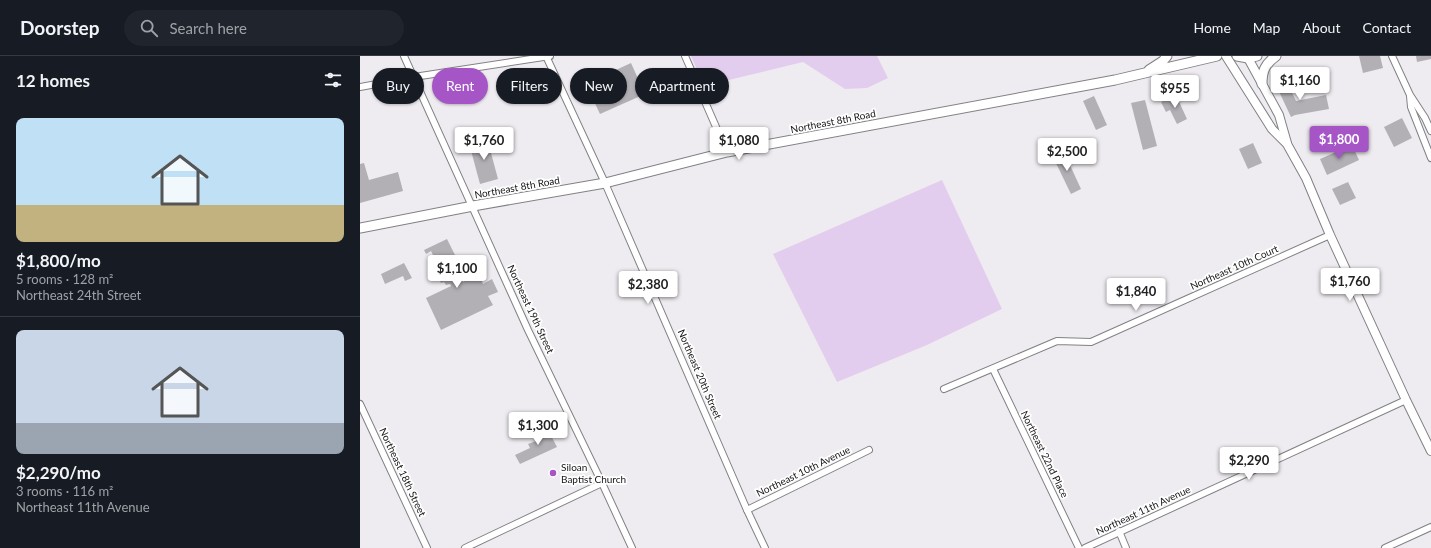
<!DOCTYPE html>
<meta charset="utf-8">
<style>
:root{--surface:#171b24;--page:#20242c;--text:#f1f3f6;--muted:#9ea1a6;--line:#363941;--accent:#a555c6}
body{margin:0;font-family:Lato,sans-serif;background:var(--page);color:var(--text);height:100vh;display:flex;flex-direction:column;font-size:15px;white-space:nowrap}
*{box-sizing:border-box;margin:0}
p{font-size:13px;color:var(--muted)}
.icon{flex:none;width:22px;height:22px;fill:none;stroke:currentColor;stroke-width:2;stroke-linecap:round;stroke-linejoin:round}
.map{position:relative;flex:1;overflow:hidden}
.side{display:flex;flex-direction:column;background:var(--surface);width:360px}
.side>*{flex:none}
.guide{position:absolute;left:12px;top:12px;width:380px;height:36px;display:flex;gap:8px}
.price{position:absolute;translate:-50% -34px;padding:0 9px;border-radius:4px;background:#fff;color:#222;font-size:13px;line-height:26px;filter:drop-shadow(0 1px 2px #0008)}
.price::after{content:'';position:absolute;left:50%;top:24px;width:12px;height:9px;margin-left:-6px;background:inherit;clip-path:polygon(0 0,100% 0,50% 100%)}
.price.on{background:var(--accent);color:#fff}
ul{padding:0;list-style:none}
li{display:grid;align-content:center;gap:8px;height:212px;padding:0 16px}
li+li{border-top:1px solid var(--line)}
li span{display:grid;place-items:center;height:124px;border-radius:8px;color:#555}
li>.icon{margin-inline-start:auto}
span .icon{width:72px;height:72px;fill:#fffc;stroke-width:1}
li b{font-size:17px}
h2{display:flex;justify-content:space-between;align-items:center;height:48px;padding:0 16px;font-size:17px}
.chip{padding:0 14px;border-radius:18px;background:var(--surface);box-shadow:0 1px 3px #0004;font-size:14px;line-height:36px}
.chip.on{background:var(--accent);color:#fff}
header{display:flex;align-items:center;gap:24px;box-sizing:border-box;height:56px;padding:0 20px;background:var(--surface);border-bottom:1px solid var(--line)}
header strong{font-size:19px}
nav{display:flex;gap:22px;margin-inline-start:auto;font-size:14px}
.search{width:280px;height:36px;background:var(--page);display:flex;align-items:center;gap:10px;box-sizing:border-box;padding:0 14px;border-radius:22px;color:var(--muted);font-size:15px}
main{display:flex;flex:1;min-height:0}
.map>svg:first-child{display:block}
</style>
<header>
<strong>Doorstep</strong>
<div class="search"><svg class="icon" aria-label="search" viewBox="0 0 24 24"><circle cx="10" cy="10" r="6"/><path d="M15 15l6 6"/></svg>Search here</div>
<nav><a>Home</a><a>Map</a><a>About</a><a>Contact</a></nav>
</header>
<main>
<section class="side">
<h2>12 homes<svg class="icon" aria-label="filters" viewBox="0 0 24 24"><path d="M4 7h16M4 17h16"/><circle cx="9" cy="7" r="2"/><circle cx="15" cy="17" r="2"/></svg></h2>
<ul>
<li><span style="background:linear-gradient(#bfe0f5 70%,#c2b280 0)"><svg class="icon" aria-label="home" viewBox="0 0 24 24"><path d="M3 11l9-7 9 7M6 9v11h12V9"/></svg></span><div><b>$1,800/mo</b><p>5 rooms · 128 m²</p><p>Northeast 24th Street</p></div></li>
<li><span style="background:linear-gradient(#c9d6e8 75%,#9aa5b1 0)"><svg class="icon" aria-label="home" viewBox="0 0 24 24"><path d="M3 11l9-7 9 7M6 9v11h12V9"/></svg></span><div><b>$2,290/mo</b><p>3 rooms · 116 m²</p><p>Northeast 11th Avenue</p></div></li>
</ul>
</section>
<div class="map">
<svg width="1071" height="492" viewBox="0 0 1071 492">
<rect width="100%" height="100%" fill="#efecf1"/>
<g fill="#e3cdee">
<path d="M331 0H517L528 22 507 32 485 33 443 6 344 30Z"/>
<path d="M582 124 642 253 567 289 477 326 413 198Z"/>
</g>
<g fill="#b3b0b5">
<path d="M999 0H1020L1023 12 1003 17Z"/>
<path d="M1056 0H1071V3L1057 6Z"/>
<path d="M271 7 285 38 240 58 223 22 232 18 234 24Z"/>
<path d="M925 22 936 45 966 39 969 53 935 59 931 61 915 27Z"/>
<path d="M816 39 827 63 817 68 810 54 806 56 801 46Z"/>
<path d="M734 40 747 69 736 74 723 45Z"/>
<path d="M785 44 797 90 783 94 771 47Z"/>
<path d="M1042 62 1052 82 1034 91 1024 71Z"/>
<path d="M127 82 138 123 120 128 109 87Z"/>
<path d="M893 87 902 107 888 113 879 93Z"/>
<path d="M992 89 999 104 967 119 960 103Z"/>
<path d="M703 94 721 133 711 138 692 99Z"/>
<path d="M4 107 9 124 38 116 43 135 0 147V108Z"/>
<path d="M988 126 996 142 980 149 972 133Z"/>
<path d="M87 183 99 207 101 206 106 217 100 220 103 226 119 218 123 228 132 223 138 236 128 240 133 249 81 274 66 242 91 230 90 228 86 229 84 226 81 227 76 217 81 215 71 195 66 198 64 194Z"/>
<path d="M44 207 52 222 45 225 43 220 25 228 21 218Z"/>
<path d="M187 372 197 391 160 408 155 399 170 392 168 388 176 385 173 378Z"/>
</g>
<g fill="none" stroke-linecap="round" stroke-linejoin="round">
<defs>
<g id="minor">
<path d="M44 0 168 274 242 427 272 492"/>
<path d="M186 0 245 127 387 454 405 492"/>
<path d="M325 0 367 96"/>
<path d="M1032 0 1050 39 1065 62 1071 75"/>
<path d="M0 31 54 21 190 0"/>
<path d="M1050 40 1051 51 1071 102"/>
<path d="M633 313 719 492"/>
<path d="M584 333 697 285 731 286 970 179"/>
<path d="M0 348 67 492"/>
<path d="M387 454 509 394"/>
<path d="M759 475 766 492"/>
<path d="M105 492 242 427"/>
<path d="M725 492 1046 344"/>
<path d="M1025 492 1071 471"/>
</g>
<g id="tertiary">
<path d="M866 0 912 73 927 88 946 122 970 179 1046 344 1071 395"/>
<path d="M888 2 919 59 927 87"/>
</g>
<g id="secondary">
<path d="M877 0 888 2 897 0"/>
<path d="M789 14 803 5 807 0"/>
<path d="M902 28C902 15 905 8 916 0"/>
<path d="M0 172 113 150 245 127 367 96 755 24 857 0"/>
</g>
</defs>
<use href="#minor" stroke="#828084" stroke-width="8"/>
<use href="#tertiary" stroke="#828084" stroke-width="10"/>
<use href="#secondary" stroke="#828084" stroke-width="11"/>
<use href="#minor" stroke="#fff" stroke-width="6"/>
<use href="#tertiary" stroke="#fff" stroke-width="8"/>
<use href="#secondary" stroke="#fff" stroke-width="9"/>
</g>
<circle fill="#a555c6" stroke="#fff" stroke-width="1.5" cx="193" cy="417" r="4"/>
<g text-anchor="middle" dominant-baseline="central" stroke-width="3.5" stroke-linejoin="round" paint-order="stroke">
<g font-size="10" fill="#161516" stroke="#fff">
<text transform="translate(473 65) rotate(-11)">Northeast 8th Road</text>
<text transform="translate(157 131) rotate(-10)">Northeast 8th Road</text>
<text transform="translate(874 211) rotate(-24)">Northeast 10th Court</text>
<text transform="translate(171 253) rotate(65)">Northeast 19th Street</text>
<text transform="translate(340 318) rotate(67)">Northeast 20th Street</text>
<text transform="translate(685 398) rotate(64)">Northeast 22nd Place</text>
<text transform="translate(443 415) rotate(-26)">Northeast 10th Avenue</text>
<text transform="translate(43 416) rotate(65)">Northeast 18th Street</text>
<text transform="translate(783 454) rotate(-25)">Northeast 11th Avenue</text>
</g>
<g font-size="10" fill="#161516" stroke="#fff" text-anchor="start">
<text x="201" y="411">Siloan<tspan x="201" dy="12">Baptist Church</tspan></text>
</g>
</g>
</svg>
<b class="price" style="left:940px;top:45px">$1,160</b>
<b class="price" style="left:815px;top:53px">$955</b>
<b class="price on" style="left:979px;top:104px">$1,800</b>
<b class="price" style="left:124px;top:105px">$1,760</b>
<b class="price" style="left:379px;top:105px">$1,080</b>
<b class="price" style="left:707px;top:116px">$2,500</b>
<b class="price" style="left:97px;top:233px">$1,100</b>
<b class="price" style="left:990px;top:246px">$1,760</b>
<b class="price" style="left:288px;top:249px">$2,380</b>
<b class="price" style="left:776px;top:256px">$1,840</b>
<b class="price" style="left:178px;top:390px">$1,300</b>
<b class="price" style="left:889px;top:425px">$2,290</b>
<div class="guide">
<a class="chip">Buy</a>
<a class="chip on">Rent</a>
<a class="chip">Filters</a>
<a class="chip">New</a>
<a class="chip">Apartment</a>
</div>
</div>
</main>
